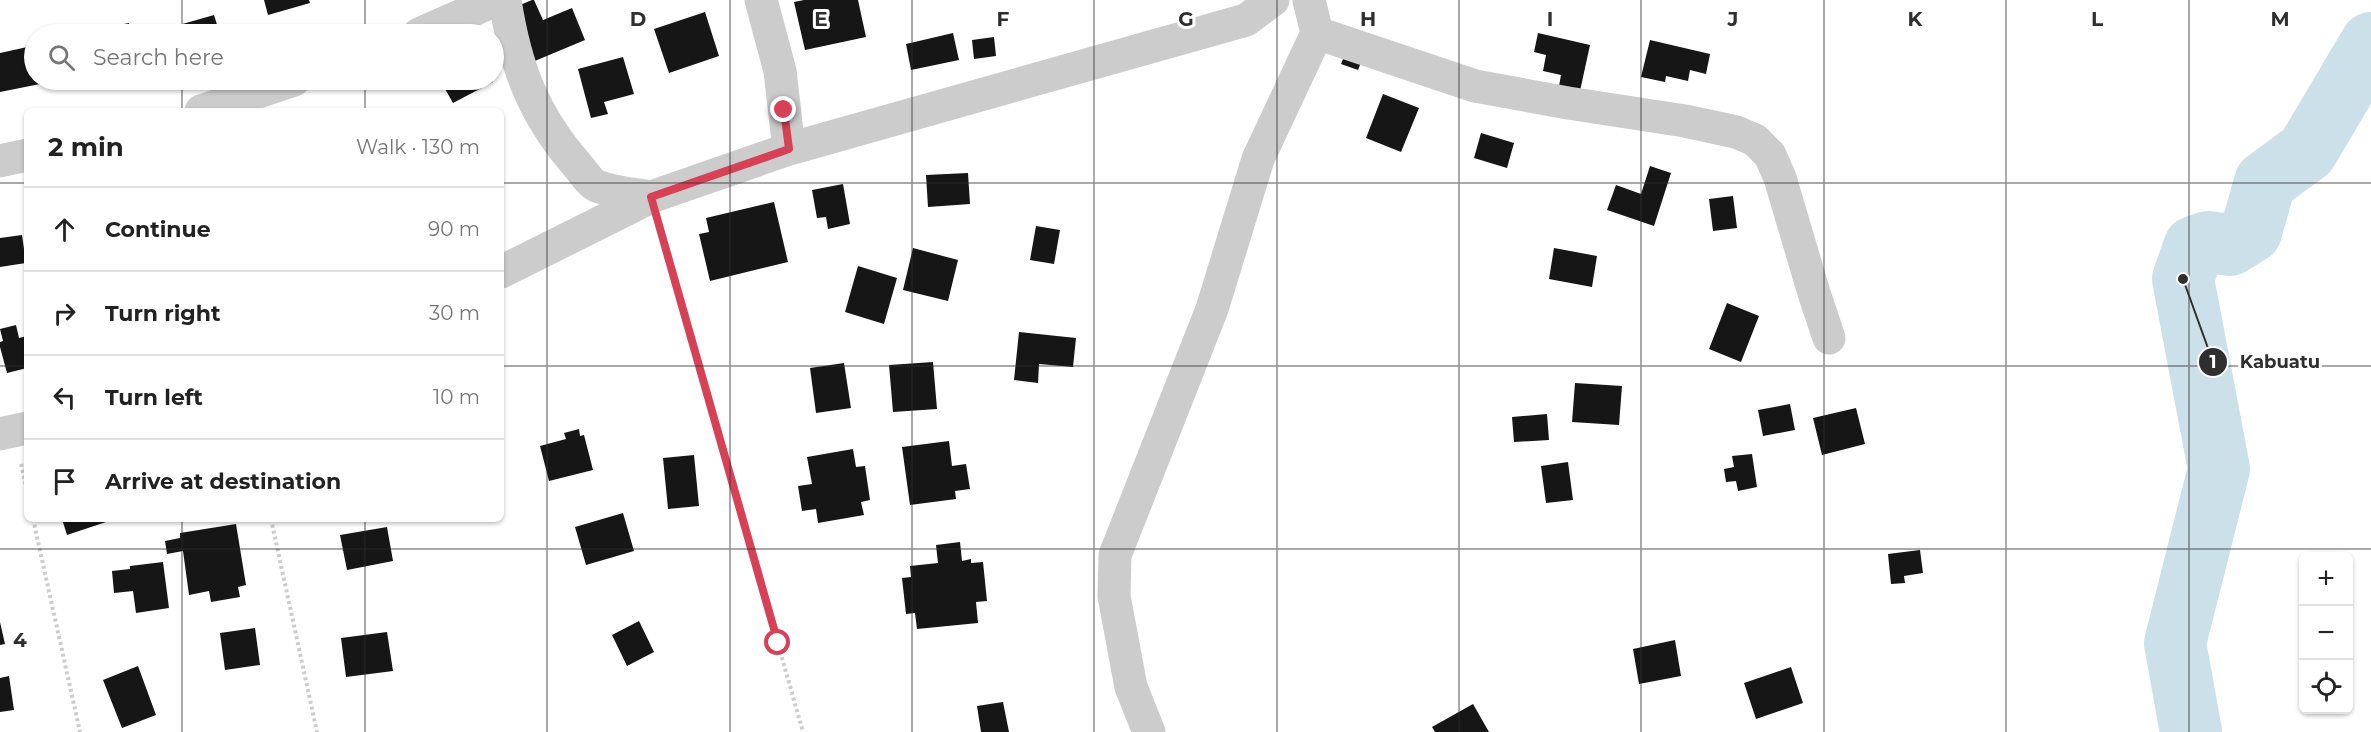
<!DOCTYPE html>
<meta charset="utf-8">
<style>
body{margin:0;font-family:Montserrat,sans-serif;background:#f6f6f6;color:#222}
.controls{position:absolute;right:18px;bottom:18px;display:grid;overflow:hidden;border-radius:9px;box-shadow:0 2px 4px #0004}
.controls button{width:54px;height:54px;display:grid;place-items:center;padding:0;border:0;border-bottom:2px solid #e0e0e0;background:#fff;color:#222;font:30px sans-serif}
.stop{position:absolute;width:18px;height:18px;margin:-14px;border:4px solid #d64155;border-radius:50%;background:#fff}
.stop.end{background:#d64155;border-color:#fff;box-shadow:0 2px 6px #0008}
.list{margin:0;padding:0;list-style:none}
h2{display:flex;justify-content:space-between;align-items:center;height:78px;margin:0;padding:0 24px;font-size:26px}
h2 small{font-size:20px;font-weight:400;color:#767676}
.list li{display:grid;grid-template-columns:39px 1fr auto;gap:18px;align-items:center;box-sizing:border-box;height:84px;padding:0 24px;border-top:2px solid #e0e0e0}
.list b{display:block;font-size:22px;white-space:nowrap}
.list em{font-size:20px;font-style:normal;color:#767676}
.icon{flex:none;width:33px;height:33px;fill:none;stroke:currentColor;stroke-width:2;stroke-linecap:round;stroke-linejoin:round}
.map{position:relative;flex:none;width:2371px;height:732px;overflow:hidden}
.search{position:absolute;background:#fff;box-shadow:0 2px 4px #0004;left:24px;top:24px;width:480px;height:66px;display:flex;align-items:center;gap:15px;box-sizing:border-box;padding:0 21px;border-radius:33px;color:#767676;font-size:22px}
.panel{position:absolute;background:#fff;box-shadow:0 2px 4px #0004;left:24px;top:108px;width:480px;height:414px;border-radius:9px}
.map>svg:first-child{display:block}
</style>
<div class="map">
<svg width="2371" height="732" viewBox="0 0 2371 732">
<rect width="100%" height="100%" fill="#fff"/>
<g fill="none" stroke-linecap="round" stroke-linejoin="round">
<path stroke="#cce0e9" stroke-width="62" d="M2191,732L2175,643L2219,469L2183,279L2194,247L2208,242L2230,245L2251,232L2265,182L2307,151L2371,43"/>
</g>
<path fill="#161616" d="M264,0H309L310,3L268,15Z
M532,0H534L543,20L572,8L585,40L530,63L508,10Z
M804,0H858L866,37L805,50L794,2Z
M705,12L719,56L669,73L654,29Z
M214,15L220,34H175L172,27Z
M129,23L131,34H86V31Z
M953,33L959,60L911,70L906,44Z
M1538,33L1590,45L1580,91L1559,86L1561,75L1543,71L1546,55L1534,52Z
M994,37L996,56L974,59L972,40Z
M1650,40L1710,54L1706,74L1690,70L1688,81L1666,76L1665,82L1641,77Z
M32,46L34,80H39L40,84L0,92V53Z
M1347,49L1364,55L1358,70L1341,64Z
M623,57L634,94L604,102L608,114L591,118L578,69Z
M440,80H492L493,82L453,103Z
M1383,94L1419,108L1401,152L1366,138Z
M1481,133L1514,143L1507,168L1474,158Z
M1650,166L1671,173L1654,226L1607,210L1616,185L1641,194Z
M968,173L970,204L928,207L926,175Z
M843,184L850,224L828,229L826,217L817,218L812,190Z
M1733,196L1737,228L1713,231L1709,199Z
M774,202L788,262L710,281L699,234L709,232L706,218Z
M1036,226L1060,230L1054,264L1030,260Z
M22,235L26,263L0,267V238Z
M913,248L958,260L948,301L903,290Z
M1554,248L1597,256L1592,287L1549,279Z
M858,266L897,278L884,324L845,312Z
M1727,303L1759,316L1741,362L1709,349Z
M16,325L19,338L27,336V368L7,373L0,347V342L3,341L0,329Z
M1019,332L1076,338L1073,367L1039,364L1038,383L1014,380Z
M933,362L937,409L893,412L889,365Z
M844,363L851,408L816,413L810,368Z
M1575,383L1622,386L1619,425L1572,422Z
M1790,404L1795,430L1763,436L1758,410Z
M1856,408L1865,444L1822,455L1813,418Z
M1547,414L1549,440L1514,442L1512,417Z
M579,429L580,436L584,435L593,470L549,481L540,446L566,439L564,433Z
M949,441L952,466L966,464L970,489L955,491L956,499L910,505L902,447Z
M853,449L856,467L865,466L870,500L861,502L864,515L818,523L816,509L802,511L798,486L812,484L807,457Z
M1752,454L1757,487L1738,491L1736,481L1726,482L1724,469L1734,467L1732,456Z
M694,455L699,506L668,509L663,458Z
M1568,462L1573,500L1546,503L1541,466Z
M623,513L634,551L586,565L575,527Z
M62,519H115L67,535Z
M236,524L246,585L238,587L240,597L211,602L209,591L189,595L183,551L167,554L165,541L180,538V533Z
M387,527L393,561L347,570L340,535Z
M960,542L962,561L971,559V563L983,562L987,601L976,602L978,623L917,629L915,613L906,614L902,578L911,577L910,566L938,563L936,545Z
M1920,550L1923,573L1904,576L1905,583L1891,584L1888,554Z
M163,562L169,608L136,613L133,591L114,593L112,571L130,569V566Z
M639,621L654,652L627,666L612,635Z
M0,622L5,644L0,645Z
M255,628L260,665L225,670L220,633Z
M387,632L393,671L346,677L341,638Z
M1675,640L1681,676L1639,684L1633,649Z
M138,666L156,715L122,728L103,680Z
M1791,667L1803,703L1756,719L1744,683Z
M9,676L14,710L0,712V678Z
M1003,702L1009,732H981L977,706Z
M1473,704L1489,732H1435L1432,727Z"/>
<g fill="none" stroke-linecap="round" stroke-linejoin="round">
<path stroke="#ccc" stroke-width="4" stroke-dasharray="3 3" stroke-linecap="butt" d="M661,230L803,732
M21,464L27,490
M33,519L80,732
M271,519L317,732"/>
<path stroke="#ccc" stroke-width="33" d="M505,0C515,66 533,115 578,166C583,172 590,183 597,186C613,193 635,194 651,197
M761,0L780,71L789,149
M1317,33L1475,86L1568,103L1685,121L1736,132L1755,140L1770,155L1780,178L1814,293L1829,338
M419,34L496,0
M201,111L294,80
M0,161L27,155
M501,272L651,197L789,149L1246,20L1273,0
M0,434L27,428
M1149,732L1131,687L1114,596L1115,555L1212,309L1258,159L1317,33L1309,0"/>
</g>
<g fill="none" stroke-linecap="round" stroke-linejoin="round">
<path stroke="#d64155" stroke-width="8" d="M778,643L651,197L789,149L784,110"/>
</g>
<path fill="none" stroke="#2f2f2f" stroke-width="1.5" stroke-opacity="0.55" d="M182,0V34M365,0V34M547,0V732M730,0V732M912,0V732M1094,0V732M1277,0V732M1459,0V732M1641,0V732M1824,0V732M2006,0V732M2189,0V732M182,80V111M365,80V111M0,183H27M501,183H2371M0,366H27M501,366H2371M182,519V732M365,519V732M0,549H2371"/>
<g font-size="20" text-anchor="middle" font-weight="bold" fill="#2f2f2f" stroke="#fff" stroke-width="6" stroke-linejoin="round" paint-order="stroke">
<text x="638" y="26">D</text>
<text x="821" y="26">E</text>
<text x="1003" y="26">F</text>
<text x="1186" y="26">G</text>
<text x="1368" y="26">H</text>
<text x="1550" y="26">I</text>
<text x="1733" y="26">J</text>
<text x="1915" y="26">K</text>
<text x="2097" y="26">L</text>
<text x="2280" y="26">M</text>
<text x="20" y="647">4</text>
</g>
<path fill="none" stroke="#2f2f2f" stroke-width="2" d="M2183 279L2213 362"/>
<g fill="#2f2f2f" stroke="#fff" stroke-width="2">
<circle cx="2183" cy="279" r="6"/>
<circle cx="2213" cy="362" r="15"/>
</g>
<g font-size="18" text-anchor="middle" font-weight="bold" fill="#fff">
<text x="2213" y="368">1</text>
</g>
<g font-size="18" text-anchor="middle" font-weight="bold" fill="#2f2f2f" stroke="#fff" stroke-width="6" stroke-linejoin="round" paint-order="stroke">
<text x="2280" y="368">Kabuatu</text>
</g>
</svg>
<div class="controls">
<button>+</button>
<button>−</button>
<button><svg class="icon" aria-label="locate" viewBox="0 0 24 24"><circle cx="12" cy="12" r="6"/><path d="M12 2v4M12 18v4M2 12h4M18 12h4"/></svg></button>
</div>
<div class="stop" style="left:778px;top:643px"></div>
<div class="stop end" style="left:784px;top:110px"></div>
<div class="search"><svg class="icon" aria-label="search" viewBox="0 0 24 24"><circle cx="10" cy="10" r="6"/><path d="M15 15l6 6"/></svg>Search here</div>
<section class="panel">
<h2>2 min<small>Walk · 130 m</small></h2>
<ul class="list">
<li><svg class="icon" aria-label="ahead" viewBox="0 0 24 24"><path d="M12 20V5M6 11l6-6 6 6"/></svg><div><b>Continue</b></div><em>90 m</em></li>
<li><svg class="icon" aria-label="right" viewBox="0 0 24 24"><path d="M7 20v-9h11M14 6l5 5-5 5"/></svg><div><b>Turn right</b></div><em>30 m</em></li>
<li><svg class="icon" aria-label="left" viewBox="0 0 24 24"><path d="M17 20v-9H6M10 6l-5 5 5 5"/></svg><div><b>Turn left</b></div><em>10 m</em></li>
<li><svg class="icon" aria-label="arrive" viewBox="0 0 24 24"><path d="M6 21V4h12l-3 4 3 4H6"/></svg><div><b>Arrive at destination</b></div></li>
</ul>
</section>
</div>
